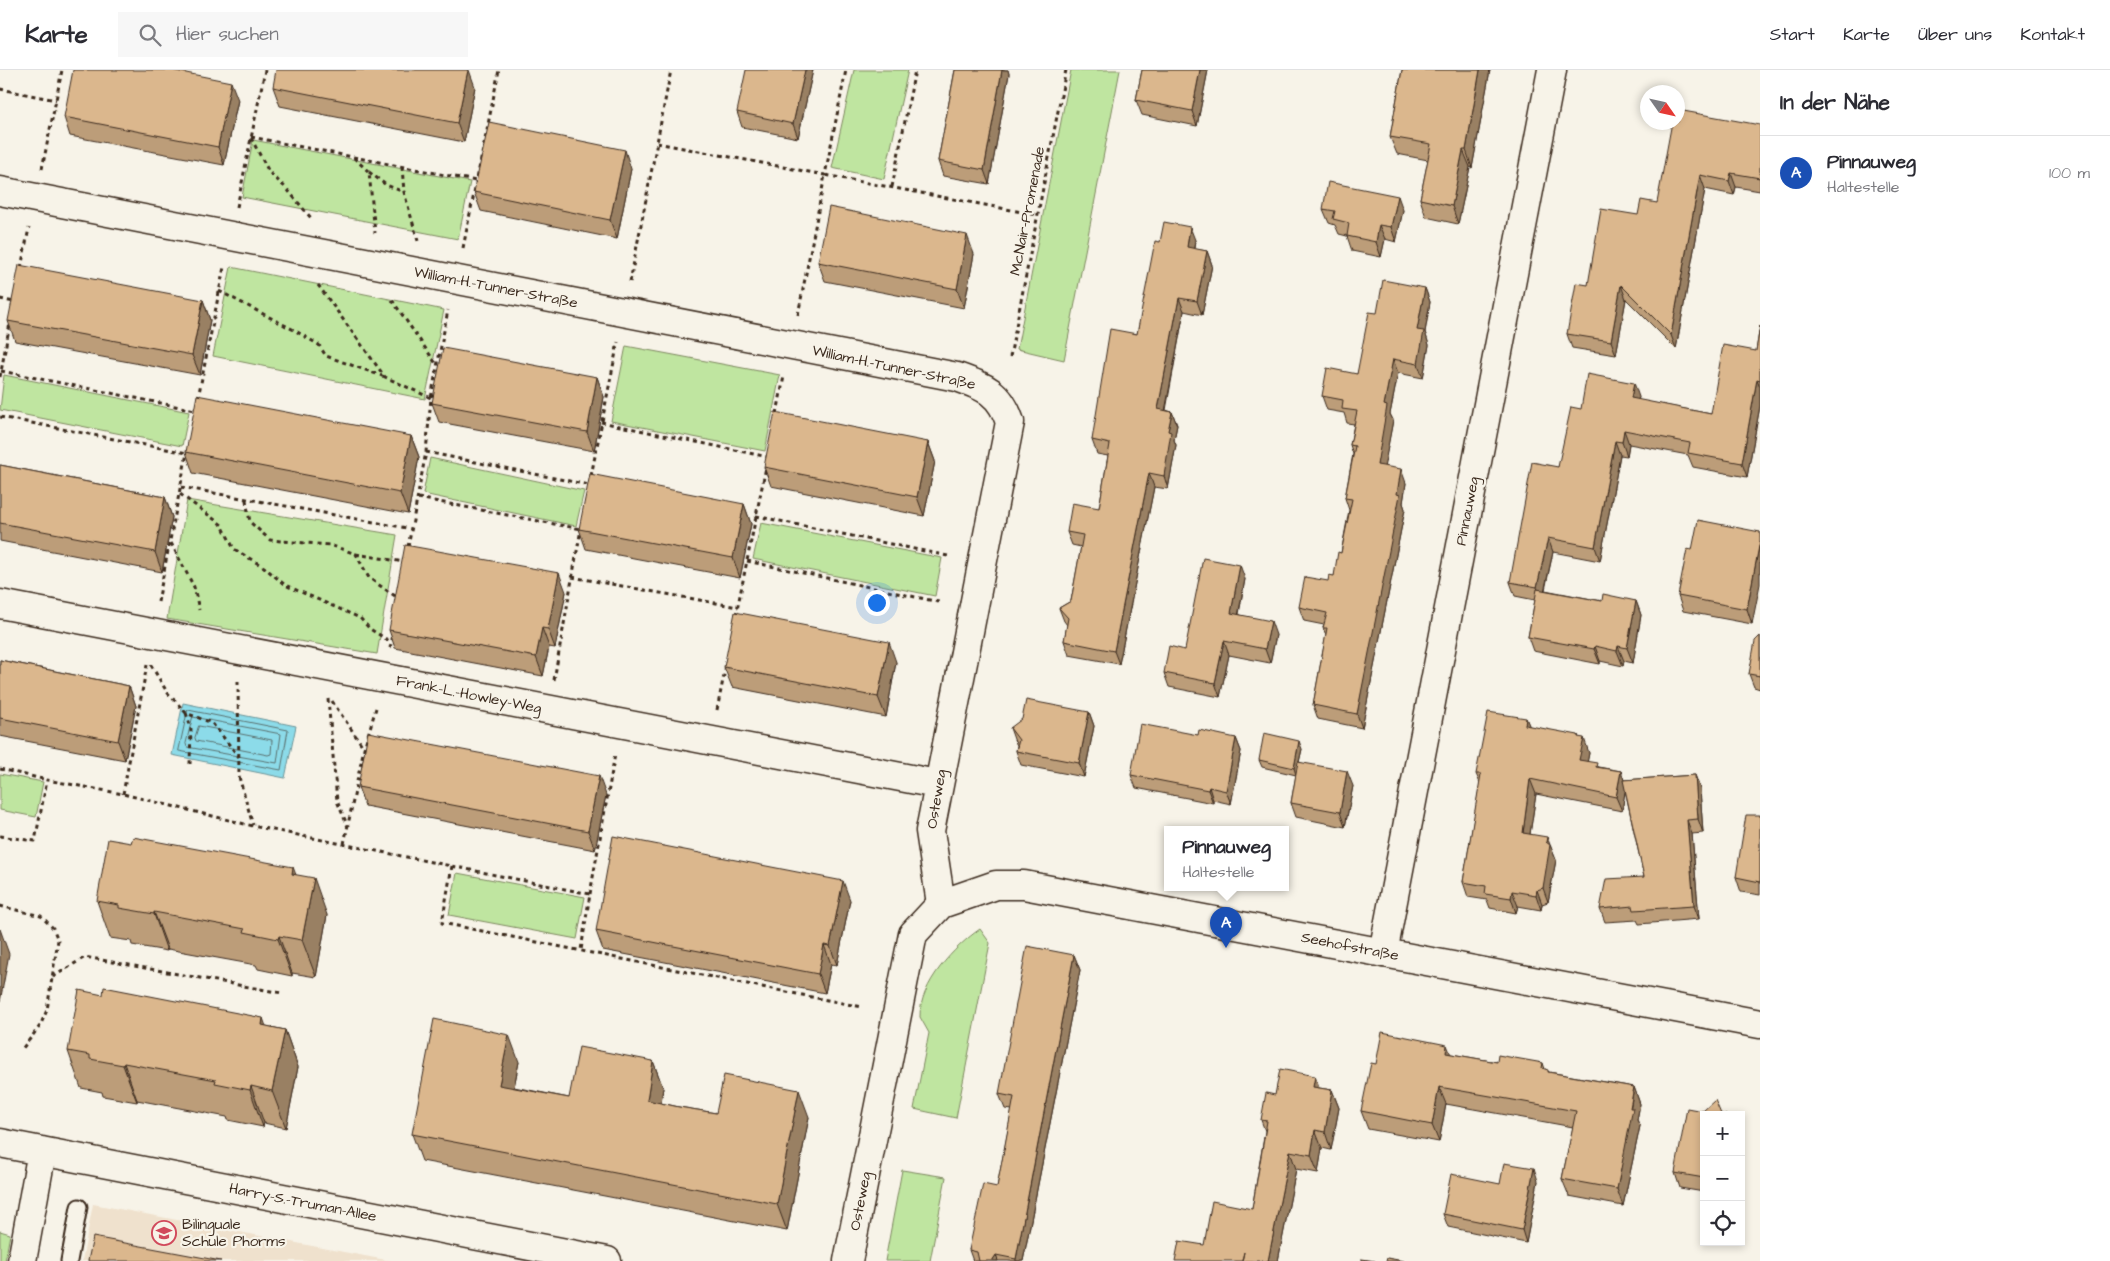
<!DOCTYPE html>
<html lang="de">
<meta charset="utf-8">
<style>
body{margin:0;font-family:"Architects Daughter",sans-serif;background:#f7f7f7;color:#2b2b33}
.controls{position:absolute;right:15px;bottom:15px;display:grid;overflow:hidden;border-radius:0px;box-shadow:0 2px 8px #0003}
.controls button{width:45px;height:45px;display:grid;place-items:center;padding:0;border:0;border-bottom:1px solid #e1e1e2;background:#fff;color:#2b2b33;font:25px sans-serif}
.compass{position:absolute;left:1640px;top:15px;width:45px;height:45px;border-radius:50%;background:#fff;box-shadow:0 2px 8px #0003;rotate:124deg}
.you{position:absolute;left:876px;top:532px;width:18px;height:18px;margin:-12px;border:4px solid #fff;border-radius:50%;background:#1a73e8;box-shadow:0 0 0 8px #1a73e833}
.badge{display:grid;place-items:center;width:32px;height:32px;border-radius:50%;background:#b45309;color:#fff;font-size:16px;font-weight:700}
.pin{position:absolute;translate:-50% -41px;filter:drop-shadow(0 1px 2px #0008)}
.pin::after{content:'';position:absolute;top:26px;width:18px;height:15px;background:inherit;clip-path:polygon(0 0,100% 0,50% 100%)}
.popup{position:absolute;left:1164px;top:756px;width:125px;height:65px;box-sizing:border-box;display:grid;place-content:center;border-radius:0px;background:#fff;filter:drop-shadow(0 1px 4px #0005);font-size:16px;white-space:nowrap;color:#7c7c81}
.popup b{font-size:19px;color:#2b2b33}
.popup::after{content:'';position:absolute;left:50%;top:100%;margin-left:-10px;border:10px solid transparent;border-top-color:#fff}
.list{margin:0;padding:0;list-style:none}
h2{display:flex;justify-content:space-between;align-items:center;height:65px;margin:0;padding:0 20px;font-size:21px}
h2 small{font-size:16px;font-weight:400;color:#7c7c81}
.list li{display:grid;grid-template-columns:32px 1fr auto;gap:15px;align-items:center;box-sizing:border-box;height:75px;padding:0 20px;border-top:1px solid #e1e1e2}
.list b{display:block;font-size:19px;white-space:nowrap}
.list p{margin:0;font-size:16px;white-space:nowrap;color:#7c7c81}
.list em{font-size:16px;font-style:normal;color:#7c7c81}
.icon{flex:none;width:28px;height:28px;fill:none;stroke:currentColor;stroke-width:2;stroke-linecap:round;stroke-linejoin:round}
.map{position:relative;flex:none;width:1760px;height:1191px;overflow:hidden}
header{display:flex;align-items:center;gap:30px;box-sizing:border-box;height:70px;padding:0 25px;background:#fff;border-bottom:1px solid #e1e1e2}
header strong{font-size:24px}
nav{display:flex;gap:28px;margin-inline-start:auto;font-size:18px}
.search{width:350px;height:45px;background:#f7f7f7;display:flex;align-items:center;gap:12px;box-sizing:border-box;padding:0 18px;border-radius:0px;color:#7c7c81;font-size:19px}
main{display:flex}
aside{flex:1;background:#fff}
.map>svg:first-child{display:block}
</style>
<header>
<strong>Karte</strong>
<div class="search"><svg class="icon" aria-label="search" viewBox="0 0 24 24"><circle cx="10" cy="10" r="6"/><path d="M15 15l6 6"/></svg>Hier suchen</div>
<nav><a>Start</a><a>Karte</a><a>Über uns</a><a>Kontakt</a></nav>
</header>
<main>
<div class="map">
<svg width="1760" height="1191" viewBox="0 0 1760 1191">
<rect width="100%" height="100%" fill="#f7f3e8"/>
<filter id="ink" filterUnits="userSpaceOnUse"><feTurbulence type="fractalNoise" baseFrequency=".02" numOctaves="2"/><feDisplacementMap in="SourceGraphic" scale="10" xChannelSelector="R" yChannelSelector="G"/><feConvolveMatrix kernelMatrix="1 2 1 2 8 2 1 2 1" color-interpolation-filters="sRGB"/></filter>
<g filter="url(#ink)">
<path fill="#efe1cd" d="M93,1134L391,1191H82Z"/>
<path fill="#bfe5a0" stroke="#7d885f" d="M854,0H908L884,109L832,98Z
M1071,0H1120L1064,290L1017,279Z
M253,70L470,112L458,169L242,127Z
M231,197L444,240L425,329L213,286Z
M626,276L780,305L765,381L611,351Z
M4,305L189,342L182,376L0,340Z
M430,388L584,421L576,456L423,424Z
M187,430L397,465L377,584L167,549Z
M761,453L942,488L935,526L753,489Z
M0,704L43,712L36,747L0,740Z
M457,803L585,827L577,869L449,845Z
M980,859L990,873L956,1048L914,1039L929,963L920,947C919,914 955,876 980,859Z
M902,1100L946,1107L930,1191H885Z
M0,1161L10,1164L5,1191H0Z"/>
<path fill="#8cdbe9" stroke="#6c9498" d="M183,633L296,656L285,708L172,685Z"/>
<g fill="none" stroke-linecap="round" stroke-linejoin="round">
<path stroke="#5b716f" stroke-width="1" d="M188,640L288,660L281,700L179,681Z
M193,647L281,664L277,693L187,677L186,674Z
M199,656L272,670L271,684L268,685L196,671L195,668Z"/>
<defs>
<path id="lane" d="M69,1191L79,1137"/>
<path id="street" d="M0,121L957,307C985,317 1000,322 1010,352L930,761L941,834
M0,534L937,714
M1383,883L1552,0
M0,1073L607,1191
M22,1191L42,1081"/>
<path id="secondary" d="M848,1191L913,864L941,834L996,815H1024L1760,954"/>
</defs>
<use href="#lane" stroke="#3b2a1e" stroke-width="19"/>
<use href="#street" stroke="#3b2a1e" stroke-width="31"/>
<use href="#secondary" stroke="#3b2a1e" stroke-width="31"/>
<path stroke="#3b2a1e" stroke-width="3" stroke-dasharray="4 4" stroke-linecap="butt" d="M0,19L56,30
M251,67L476,111
M251,68L269,102L287,119L311,148
M657,73L825,105L846,0
M354,88L369,102L375,163
M402,97L404,122L418,171
M42,99L62,0
M369,102L386,115L404,122
M892,117L915,0
M237,137L265,0
M463,178L499,0
M21,198L29,158
M630,212L671,0
M318,215L385,307L431,328
M219,221L294,260L319,275L326,286L385,307
M0,229L14,232
M392,230L437,295
M798,245L825,105L1038,145
M1010,287L1066,0
M1,301L195,340
M0,307L10,253
M198,328L224,197
M777,344L784,306
M0,347L187,383
M601,352L768,387
M426,382L589,415
M591,406L618,272
M181,417L412,459
M180,424L222,455L234,479L264,497L285,515L360,548L370,559L391,572
M418,428L581,459
M246,430L250,452L270,470L330,475L356,484L369,508L398,528
M756,446L948,486
M171,473L194,517L199,540
M408,477L426,382L431,328L448,240
M356,484L404,492
M747,491L939,532
M572,507L738,537
M158,532L187,383
M736,545L766,397
M390,578L393,565
M151,595L167,622L186,643L212,653L239,687
M554,610L581,459
M238,611L239,707L253,755
M328,629L337,731L348,757
M332,631L364,678
M717,640L726,595
M186,643L191,658L190,694
M0,699L47,710
M123,724L147,595
M0,766L35,771L47,710L123,724L253,756L590,824L581,880
M344,774L364,678L376,638
M452,796L442,853L862,937
M590,824L615,684
M0,836L41,846L53,858L58,870L47,940L40,956L22,979
M53,907L85,887L282,923"/>
<use href="#lane" stroke="#f7f3e8" stroke-width="15"/>
<use href="#street" stroke="#f7f3e8" stroke-width="28"/>
<use href="#secondary" stroke="#f7f3e8" stroke-width="28"/>
</g>
<path fill="#bc9d79" stroke="#3b2a1e" d="M813,0L798,68L742,57L737,42Z
M955,0H1008L1009,4L989,114L943,106L938,91Z
M1142,0H1208L1197,56L1142,45L1136,30Z
M1402,0H1490L1472,98L1470,97L1458,154L1426,147L1420,129L1428,90L1397,84L1390,67Z
M273,17H475L464,72L280,36Z
M238,30L224,95L70,66L64,47Z
M1760,55V121L1736,117L1734,125L1705,119L1676,279L1626,229L1616,285L1572,278L1567,264L1588,215L1638,145L1657,133Z
M631,99L617,169L481,141L474,122Z
M1323,139L1403,140L1396,172L1385,169L1381,187L1352,181L1347,166L1339,164L1335,155L1329,153Z
M1195,170L1194,179L1207,181L1212,195L1202,245L1184,241L1166,340L1172,342L1177,355L1174,370L1176,375L1168,419L1154,417L1119,594L1069,585L1064,571L1067,555L1064,551L1059,538L1071,531L1081,477L1072,475L1067,462L1099,438L1108,386L1097,384L1092,370L1137,264L1160,172Z
M974,184L964,238L825,211L818,192Z
M1425,218L1430,232L1425,262L1429,275L1423,308L1398,303L1390,344L1393,350L1384,396L1406,413L1403,433L1405,439L1362,658L1318,649L1313,635L1326,565L1323,558L1324,555L1304,551L1299,537L1334,506L1341,483L1349,440L1345,428L1353,384L1350,375L1354,354L1347,353L1344,343L1327,340L1322,326L1357,304L1377,243Z
M203,230L210,250L200,305L15,271L8,251Z
M1760,256V336L1747,407L1693,397L1688,385L1629,374L1627,386L1620,385L1600,491L1553,482L1545,520L1602,531H1636L1641,545L1633,593L1624,591L1623,596L1600,591V594L1533,581L1528,567L1535,530L1515,526L1510,512L1558,397L1581,339L1639,327L1638,330L1711,344L1756,281Z
M597,307L604,327L594,381L439,352L432,333Z
M411,366L419,387L408,444L193,403L186,382Z
M928,372L935,391L924,446L771,416L764,397Z
M0,395L165,427L172,447L162,502L0,471Z
M744,434L751,454L740,508L586,479L579,459Z
M1760,462L1752,554L1683,541L1678,526L1692,480Z
M1245,509L1239,544L1276,565L1270,593L1229,585L1220,627L1169,617L1164,603L1185,580Z
M566,522L555,578L549,577L543,606L395,578L389,560Z
M1760,566V619L1754,617L1749,604Z
M0,590L129,616L136,636L125,690L0,666Z
M896,592L886,647L732,617L724,597Z
M1089,642L1094,656L1084,707L1021,695L1016,681L1017,675L1015,672L1010,658Z
M1526,648L1529,656L1579,668L1589,683L1587,692L1598,697L1621,701L1624,710L1695,705L1700,719L1703,763L1692,764L1699,849L1639,854L1637,850L1605,852L1600,839L1644,807L1625,720L1622,741L1536,724L1530,764L1550,775L1556,790L1548,832L1542,834L1541,840L1518,836L1516,843L1490,838L1487,830L1468,827L1463,812L1480,713L1476,704Z
M1198,665L1236,668L1241,681L1231,734L1213,730V733L1136,718L1131,705Z
M1302,679L1299,692L1353,716L1345,757L1296,747L1291,733L1296,705L1262,697L1259,690Z
M358,717L606,725L595,780L365,736Z
M1760,745V825L1741,822L1736,807Z
M296,805L327,845L316,907L292,903V906L258,899L256,895L168,879L167,881L132,875L131,871L110,868L97,831Z
M850,830L837,895L831,894L825,923L603,880L596,861Z
M1074,885L1080,900L1023,1191H973L969,1180L997,1117L1012,1040L1005,1039L999,1024Z
M266,956L285,960L298,997L286,1058L264,1053L263,1057L228,1050L227,1047L137,1030V1032L103,1026L102,1022L81,1018L68,981Z
M1451,984L1497,992L1543,993L1545,999L1549,1002L1634,1017L1640,1034L1637,1050L1640,1056L1623,1136L1569,1126L1562,1109L1573,1057L1446,1034L1439,1072L1368,1059L1361,1041L1376,994Z
M653,991L663,1018L661,1033L679,1037L716,1043L809,1047L787,1161L422,1091L412,1064L519,992L514,1017L569,1028Z
M1319,1018L1332,1020L1339,1038L1331,1080L1322,1078L1318,1103L1296,1099L1278,1191L1204,1175L1252,1139L1265,1061L1261,1050L1275,1025Z
M1703,1041L1704,1045V1122L1680,1118L1675,1103Z
M1538,1111L1526,1173L1448,1157L1443,1144L1500,1114Z"/>
<path fill="#998063" stroke="#3b2a1e" d="M468,0H469L475,17L464,72L457,53Z
M805,0H813L798,68L793,54Z
M1002,0H1008L1009,4L989,114L984,100Z
M1200,0H1208L1197,56L1192,41Z
M1480,0H1490L1472,98L1466,80Z
M231,12L238,30L224,95L218,77Z
M625,80L631,99L617,169L610,150Z
M1463,80L1470,97L1458,154L1452,136Z
M1731,103L1736,117L1734,125L1729,111Z
M1700,105L1705,119L1676,279L1671,265Z
M1398,126L1403,140L1396,172L1391,157Z
M1379,155L1385,169L1381,187L1376,172Z
M1190,157L1195,170L1192,191L1187,177Z
M967,165L974,184L964,238L957,219Z
M1207,181L1212,195L1202,245L1197,231Z
M1621,215L1626,229L1616,285L1611,271Z
M1425,218L1430,232L1425,262L1429,275L1423,308L1418,294L1417,260Z
M1179,228L1184,241L1163,352L1158,339Z
M203,230L210,250L200,305L192,285Z
M1393,289L1398,303L1390,344L1393,350L1382,409L1377,395L1384,335Z
M597,307L604,327L594,381L587,362Z
M1757,309L1760,317V336L1747,407L1742,393Z
M1634,313L1639,327L1636,342L1631,328Z
M1172,342L1177,355L1174,370L1176,375L1168,419L1164,406L1168,361Z
M1624,360L1629,374L1627,386L1622,372Z
M411,366L419,387L408,444L400,423Z
M1615,371L1620,385L1600,491L1595,477Z
M928,372L935,391L924,446L917,427Z
M1401,399L1406,413L1403,433L1405,439L1362,658L1357,644Z
M1149,403L1154,417L1119,594L1114,581Z
M165,427L172,447L162,502L155,482Z
M744,434L751,454L740,508L733,488Z
M1548,468L1553,482L1542,531L1537,517Z
M1760,471V514L1752,554L1747,539Z
M1240,495L1245,509L1236,557L1231,543Z
M559,503L566,522L555,578L548,559Z
M1636,531L1641,545L1633,593L1627,578Z
M1271,551L1276,565L1270,593L1265,579Z
M542,558L549,577L543,606L536,587Z
M1224,571L1229,585L1220,627L1215,613Z
M889,572L896,592L886,647L878,627Z
M1595,576L1600,591V594L1594,579Z
M1618,576L1624,591L1623,596L1617,581Z
M129,616L136,636L125,690L118,671Z
M1089,642L1094,656L1084,707L1079,693Z
M1526,648L1532,662L1525,655Z
M1578,665L1582,676L1584,668L1589,683L1585,705L1579,690L1578,667Z
M1236,668L1241,681L1231,734L1226,721Z
M1299,671L1302,679L1296,705L1294,698Z
M1347,701L1353,716L1345,757L1340,742Z
M1621,701L1626,716L1622,741L1616,727Z
M1695,705L1700,719L1703,763L1698,749Z
M599,706L606,725L595,780L588,761Z
M1530,709L1536,724L1528,777L1523,763Z
M1209,717L1213,730V733L1208,720Z
M1687,750L1692,764L1699,849L1694,836Z
M1547,767L1556,790L1548,832L1543,818L1546,772Z
M293,797L307,834L292,804Z
M314,808L327,845L316,907L302,870Z
M843,811L850,830L837,895L830,876Z
M1537,820L1542,834L1541,840L1536,825Z
M1512,821L1518,836L1516,843L1511,828Z
M154,842L168,879L167,881L154,844Z
M0,859L9,884L0,932Z
M279,866L292,903V906L278,869Z
M824,875L831,894L825,923L818,904Z
M1074,885L1080,900L1023,1191H1016V1189Z
M263,948L276,985L262,955Z
M285,960L298,997L286,1058L272,1021Z
M509,965L519,992L509,1042L499,1015Z
M1447,975L1454,992L1446,983Z
M653,991L663,1018L657,1058L647,1030Z
M124,993L137,1030V1032L123,995Z
M1315,1006L1321,1024L1313,1017Z
M251,1016L264,1053L263,1057L250,1020Z
M1439,1017L1446,1034L1439,1072L1432,1055Z
M1634,1017L1640,1034L1637,1050L1640,1056L1623,1136L1617,1119Z
M799,1020L809,1047L787,1161L777,1134Z
M1332,1020L1339,1038L1331,1080L1325,1062Z
M1315,1060L1322,1078L1318,1103L1311,1085Z
M1290,1081L1296,1099L1278,1191H1268Z
M1534,1098L1538,1111L1526,1173L1522,1160Z
M996,1185L998,1191H992Z"/>
<path fill="#dbb78d" stroke="#3b2a1e" d="M73,0H171L231,12L218,77L64,47Z
M276,0H468L457,53L273,17Z
M746,0H805L793,54L737,42Z
M955,0H1002L984,100L938,91Z
M1142,0H1200L1192,41L1136,30Z
M1402,0H1480L1466,80H1463L1452,136L1420,129L1431,74L1390,67Z
M1678,40L1760,55V108L1731,103L1729,111L1700,105L1671,265L1621,215L1611,271L1567,264L1576,213L1588,215L1601,139L1638,145L1641,130L1657,133L1672,52H1678Z
M489,52L625,80L610,150L474,122Z
M1328,112L1398,126L1391,157L1379,155L1376,172L1347,166L1349,153L1333,149L1335,141L1323,139Z
M829,137L967,165L957,219L818,192Z
M1164,152L1190,157L1187,177L1207,181L1197,231L1179,228L1158,339L1172,342L1168,361L1171,362L1164,406L1149,403L1114,581L1064,571L1068,548L1059,538L1071,531L1083,465L1067,462L1072,433L1099,438L1110,374L1092,370L1110,259L1137,264L1155,171L1160,172Z
M19,195L203,230L192,285L8,251Z
M1383,210L1425,218L1417,260L1424,261L1418,294L1393,289L1384,335L1387,336L1377,395L1401,399L1397,424L1400,425L1357,644L1313,635L1327,558H1323L1327,543L1299,537L1305,507L1328,511L1329,505L1334,506L1338,482L1341,483L1352,429L1345,428L1355,376L1350,375L1357,341L1342,339L1343,330L1322,326L1327,298L1357,304L1369,242L1377,243Z
M1760,256V310L1757,309L1742,393L1688,383L1690,373L1624,360L1622,372L1615,371L1595,477L1548,468L1537,517L1510,512L1532,392L1558,397L1571,337L1581,339L1587,304L1634,313L1631,328L1711,344L1723,275L1756,281Z
M443,278L597,307L587,362L432,333Z
M197,325L411,366L400,423L186,382Z
M775,342L928,372L917,427L764,397Z
M0,395L165,427L155,482L0,453Z
M590,404L744,434L733,488L579,459Z
M1698,450L1760,462V471L1747,539L1678,526L1687,479L1692,480Z
M405,475L559,503L548,559L542,558L536,587L389,560Z
M1203,488L1240,495L1231,543L1271,551L1265,579L1224,571L1215,613L1164,603L1169,576L1185,580Z
M1537,519L1602,531L1603,524L1636,531L1627,578L1618,576L1617,581L1595,576L1594,579L1528,567Z
M735,542L889,572L878,627L724,597Z
M1760,566V606L1749,604L1755,571Z
M0,590L129,616L118,671L0,648Z
M1026,630L1089,642L1079,693L1016,681L1019,670L1010,658L1022,649Z
M1488,642L1526,648L1525,655L1578,665V667L1584,668L1579,690L1597,693L1596,697L1621,701L1616,727L1530,709L1523,763L1547,767L1546,772L1550,775L1543,818L1537,820L1536,825L1512,821L1511,828L1485,824L1486,816L1463,812L1481,704H1476Z
M1140,654L1198,665L1199,660L1236,668L1226,721L1209,717L1208,720L1131,705Z
M368,662L599,706L588,761L358,717Z
M1264,663L1299,671L1294,698L1259,690Z
M1298,692L1347,701L1340,742L1291,733Z
M1695,705L1698,749L1687,750L1694,836L1634,840L1633,836L1600,839L1606,809L1644,807L1623,710Z
M1746,745H1760V812L1736,807Z
M613,766L843,811L830,876L824,875L818,904L596,861Z
M133,767L293,797L292,804L314,808L302,870L279,866L278,869L244,862L245,859L154,842V844L119,838V835L97,831L108,769L131,773Z
M1027,876L1074,885L1016,1189L996,1185L992,1191H979L977,1182L969,1180L983,1114L997,1117L1014,1027L999,1024Z
M104,917L263,948L262,955L285,960L272,1021L251,1016L250,1020L215,1013L216,1010L124,993L123,995L90,989V985L68,981L79,920L103,925Z
M434,949L509,965L499,1015L569,1028L579,977L653,991L647,1030L679,1037L716,1043L724,1005L799,1020L777,1134L412,1064Z
M1382,962L1447,975L1446,983L1497,992L1498,985L1543,993L1542,998L1548,1000V1002L1634,1017L1630,1038H1633L1617,1119L1562,1109L1576,1041L1439,1017L1432,1055L1361,1041L1371,993L1376,994Z
M1280,999L1315,1006L1313,1017L1332,1020L1325,1062L1315,1060L1311,1085L1290,1081L1268,1191H1242L1244,1182L1242,1191H1175L1179,1171L1204,1175L1212,1131L1252,1139L1267,1051L1261,1050L1266,1023L1275,1025Z
M1715,1030L1721,1044L1726,1045H1704V1108L1675,1103L1687,1038L1703,1041Z
M1504,1093L1534,1098L1522,1160L1443,1144L1451,1104L1500,1114Z
M93,1167L221,1191H88Z
M1387,1188L1404,1191H1386Z
M1362,1189L1375,1191H1362Z"/>
</g>
<defs>
<symbol id="school-ring" viewBox="-11 -11 22 22"><circle r="9.5" fill="#f7f3e8" stroke="#d1495b" stroke-width="1.5"/><path d="M0-5L7-2L0 1L-7-2ZM-4 1L0 2.5L4 1V4Q0 6-4 4Z" fill="#d1495b"/></symbol>
</defs>
<g fill-rule="evenodd">
<use href="#school-ring" x="150" y="1149" width="28" height="28"/>
</g>
<g text-anchor="middle" stroke-width="4.5" stroke-linejoin="round" paint-order="stroke">
<g font-size="15" fill="#3b2a1e" stroke="#f7f3e8">
<text transform="translate(1027 141) rotate(-79)" y="5">McNair-Promenade</text>
<text transform="translate(496 217) rotate(11)" y="5">William-H.-Tunner-Straße</text>
<text transform="translate(894 297) rotate(12)" y="5">William-H.-Tunner-Straße</text>
<text transform="translate(1467 441) rotate(-79)" y="5">Pinnauweg</text>
<text transform="translate(469 624) rotate(11)" y="5">Frank-L.-Howley-Weg</text>
<text transform="translate(936 729) rotate(-81)" y="5">Osteweg</text>
<text transform="translate(1350 876) rotate(11)" y="5">Seehofstraße</text>
<text transform="translate(860 1131) rotate(-79)" y="5">Osteweg</text>
<text transform="translate(303 1132) rotate(11)" y="5">Harry-S.-Truman-Allee</text>
</g>
<g font-size="15" fill="#3b2a1e" stroke="#f7f3e8" text-anchor="start">
<text x="182" y="1159">Bilinguale<tspan x="182" dy="17">Schule Phorms</tspan></text>
</g>
</g>
</svg>
<div class="controls">
<button>+</button>
<button>−</button>
<button><svg class="icon" aria-label="locate" viewBox="0 0 24 24"><circle cx="12" cy="12" r="6"/><path d="M12 2v4M12 18v4M2 12h4M18 12h4"/></svg></button>
</div>
<svg class="compass" viewBox="-18 -18 36 36"><path d="M0-13l5 13h-10z" fill="#e53935"/><path d="M0 13l5-13h-10z" fill="#7c7c81"/></svg>
<div class="you"></div>
<div class="pin badge" style="left:1226px;top:878px;background:#1a4fb4">A</div>
<div class="popup"><b>Pinnauweg</b>Haltestelle</div>
</div>
<aside>
<h2>In der Nähe<small></small></h2>
<ul class="list">
<li><span class="badge" style="background:#1a4fb4">A</span><div><b>Pinnauweg</b><p>Haltestelle</p></div><em>100 m</em></li>
</ul>
</aside>
</main>
